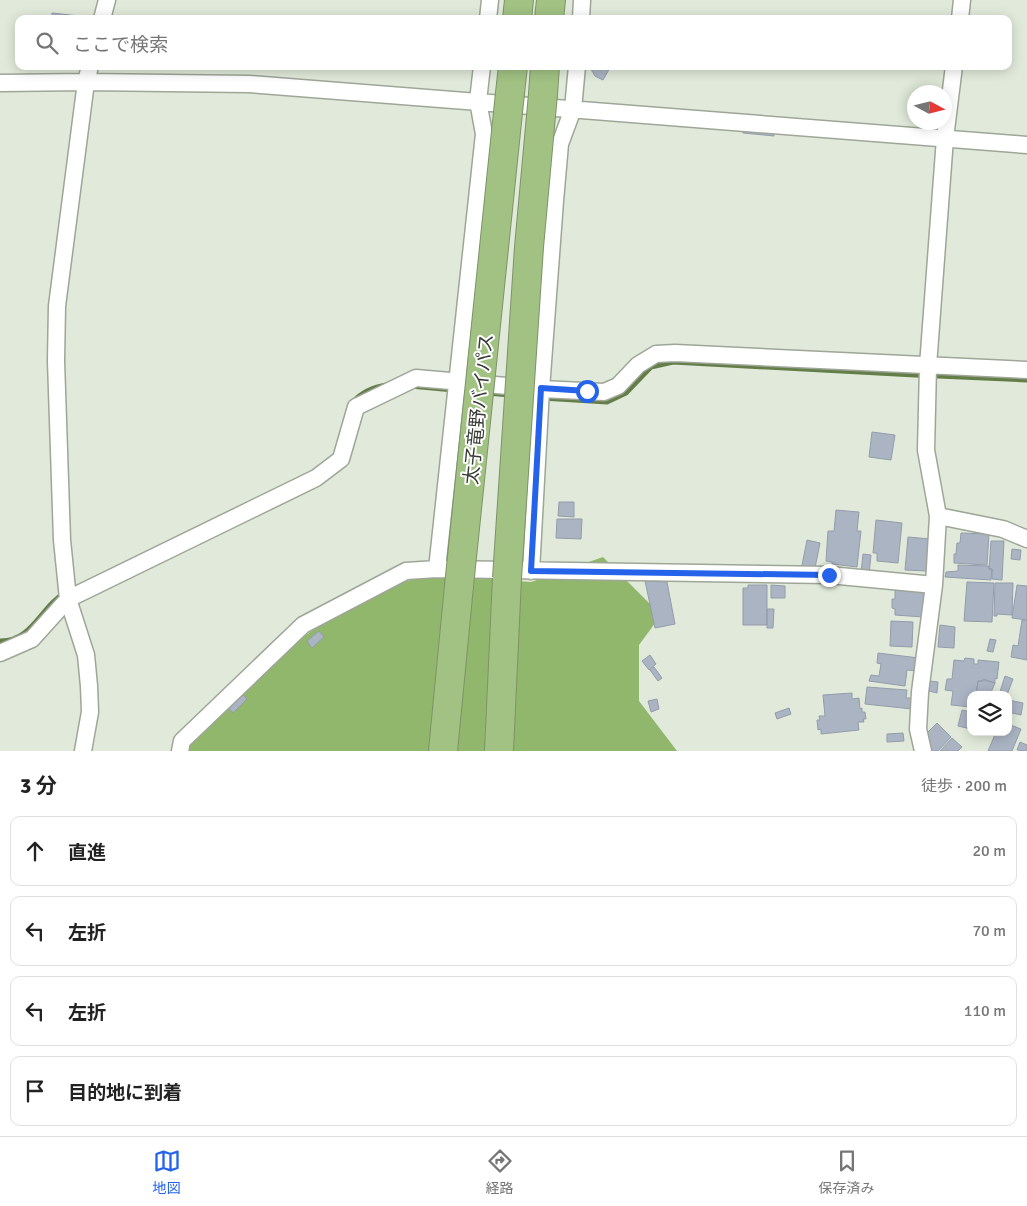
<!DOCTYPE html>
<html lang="ja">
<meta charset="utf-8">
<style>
body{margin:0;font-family:Signika,"Noto Sans JP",sans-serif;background:#f2f2f2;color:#222}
.controls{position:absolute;right:15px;bottom:15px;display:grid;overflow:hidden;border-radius:10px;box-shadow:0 2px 12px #0003}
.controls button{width:45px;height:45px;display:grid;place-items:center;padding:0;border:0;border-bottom:1px solid #e0e0e0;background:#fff;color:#222;font:25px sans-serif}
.compass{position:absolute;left:907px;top:85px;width:45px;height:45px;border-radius:50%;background:#fff;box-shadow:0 2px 12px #0003;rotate:97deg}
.stop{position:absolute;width:15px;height:15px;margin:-11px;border:4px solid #2563eb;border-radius:50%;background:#fff}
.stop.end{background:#2563eb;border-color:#fff;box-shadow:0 1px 5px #0008}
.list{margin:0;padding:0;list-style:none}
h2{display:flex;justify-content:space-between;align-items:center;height:65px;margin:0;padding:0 20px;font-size:21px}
h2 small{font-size:16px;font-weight:400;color:#767676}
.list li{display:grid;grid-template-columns:32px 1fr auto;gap:15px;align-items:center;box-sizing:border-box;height:70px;margin:0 10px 10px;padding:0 10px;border:1px solid #e0e0e0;border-radius:10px}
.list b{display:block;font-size:19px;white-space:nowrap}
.list em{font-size:16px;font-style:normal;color:#767676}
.icon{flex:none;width:28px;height:28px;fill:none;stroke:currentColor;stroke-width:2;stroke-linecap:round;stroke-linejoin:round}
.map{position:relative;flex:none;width:1027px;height:751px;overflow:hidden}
.search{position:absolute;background:#fff;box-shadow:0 2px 12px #0003;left:15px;right:15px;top:15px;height:55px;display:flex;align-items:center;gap:12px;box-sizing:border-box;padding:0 18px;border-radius:10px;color:#767676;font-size:19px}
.sheet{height:385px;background:#fff}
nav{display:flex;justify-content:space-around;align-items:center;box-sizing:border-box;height:70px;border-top:1px solid #e0e0e0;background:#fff;font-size:14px;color:#767676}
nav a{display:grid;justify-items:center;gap:2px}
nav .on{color:#2563eb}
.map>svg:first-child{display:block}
</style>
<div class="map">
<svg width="1027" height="751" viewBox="0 0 1027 751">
<rect width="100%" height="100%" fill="#e1eada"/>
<path fill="#91b76d" d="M603,557L661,615L639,645V701L677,751H189L190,743L302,638L362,595L430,574L531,582Z"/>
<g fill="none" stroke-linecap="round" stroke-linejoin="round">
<path stroke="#647e4a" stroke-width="5" d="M410,386L454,390
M487,393L511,395
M542,398L607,402L626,393L651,367L673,362L915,375L1027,380
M353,402C362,392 373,387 387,385
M0,641C32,642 41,606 65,593"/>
</g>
<path fill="#abb4c3" stroke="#949cab" d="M52,13L79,16V19H49L52,17Z
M589,66H611L603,80L595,76Z
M743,131L774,134V136L743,133Z
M872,432L895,435L891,460L869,457Z
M559,502H574V517L558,516Z
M836,510L859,512L857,531H861L857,567L832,564V562L826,561L828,531H834Z
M557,519H582L581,539L556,538Z
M876,520L902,523L898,563L877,561V553H873Z
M961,533L989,534L987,565L954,563V554H956L957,543H960Z
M908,537L930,539L927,571L905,570Z
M807,540L820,543L814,573L801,570Z
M991,541H1004L1002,580L992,579V569H989Z
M1012,549L1021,550L1020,560L1011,559Z
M863,554L871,555L869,574L861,573Z
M958,565L989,566V569H992L991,580L945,577L946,572L958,571Z
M645,581L667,582L675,624L655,628Z
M967,582L994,583L992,622L964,621Z
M995,583H1013L1012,615L997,614V616H994Z
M748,585H767V625H743V588H748Z
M771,585L785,586V598H771Z
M1017,585L1027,586V620L1012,618Z
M895,587L925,589L923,617L895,615V609L892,608V599H895Z
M767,609H774L773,628H767Z
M1022,620L1027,621V660L1011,657L1013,645L1018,646Z
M891,621L913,622L912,647L890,646Z
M940,625L955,627L954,648L938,647Z
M319,631L324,637L312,648L307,641Z
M990,639L996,640L993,652L987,651Z
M878,653L919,658L917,671L907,670L905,686L869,681L871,675L879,676L881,664L877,663Z
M650,655L656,664L649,670L642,661Z
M965,658L974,659V664H978V660L999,662L997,679L995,678V683L983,679L982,681H978L976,695H971V707L951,705L953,691L945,690L947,679H952L954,660L964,661Z
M654,667L662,678L658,681L650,670Z
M1005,676L1013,679L1007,695H999Z
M983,680L995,683L990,695H976L978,681H983Z
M930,681L938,682L937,693L929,691Z
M867,687L907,690L906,698H913L912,709L865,704Z
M241,693L247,699L233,713L227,706Z
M852,693V699L859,698L860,709L862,708V712H865L866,719H863L864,722H858L859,730L821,734V729L818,730L817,720H820L819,716H825L823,695Z
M657,699L659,709L651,712L648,701Z
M1008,700L1023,703L1021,715L1008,712Z
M789,708L791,714L777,719L775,713Z
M962,710L971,712V729L958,726Z
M937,723L951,737L938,751H931L927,733Z
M1008,724L1021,729L1012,751H988L996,732H1008Z
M903,733L904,741L887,742V734Z
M952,738L962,747L958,751H940Z
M1020,742L1027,745V751L1017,750Z"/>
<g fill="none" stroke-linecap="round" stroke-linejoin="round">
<defs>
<path id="street" d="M102,19L107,0
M488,19L490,0
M581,19L582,0
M960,19L962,0
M0,83L86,82L249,84L1027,145
M938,516L1003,529L1027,539
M437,569L484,134L478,101L482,66
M531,571L541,389L555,201L560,144L573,109L577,66
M0,653L32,639L68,599L316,478L341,459L356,407L416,378L541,389L604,392L618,386L638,365L656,354L675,353L1027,370
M83,751L90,712L89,686L86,655L68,599L62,540L56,361L57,306L86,82L90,66
M180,751L182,741L303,625L406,571L437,569L829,575L934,585
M923,751L918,729L920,692L934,585L938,516L926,450L928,366L945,138L954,66"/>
<path id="highway" d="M517,19L519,0
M549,19L551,0
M510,93L513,66
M543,94L545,66
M443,751L459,586
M499,751L507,578"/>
</defs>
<use href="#street" stroke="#9ea697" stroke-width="19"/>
<use href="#highway" stroke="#7d9368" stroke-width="30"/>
<use href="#street" stroke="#fff" stroke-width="16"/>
<use href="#highway" stroke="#a1c283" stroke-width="28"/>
<defs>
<path id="highway-bridge" d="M507,578L529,247L543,94
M459,586L510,93"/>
</defs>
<use href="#highway-bridge" stroke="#7d9368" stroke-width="30" stroke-linecap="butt"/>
<use href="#highway-bridge" stroke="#a1c283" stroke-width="28"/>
</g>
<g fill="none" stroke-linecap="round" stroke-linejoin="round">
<path stroke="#2563eb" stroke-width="6" d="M587,391L541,388L531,571L829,575"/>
</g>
<g text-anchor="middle" stroke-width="4" stroke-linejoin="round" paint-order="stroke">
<g font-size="19" fill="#393c36" stroke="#fff">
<text transform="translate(478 409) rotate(-84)" y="7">太子竜野バイパス</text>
</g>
</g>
</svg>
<div class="controls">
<button><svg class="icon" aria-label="layers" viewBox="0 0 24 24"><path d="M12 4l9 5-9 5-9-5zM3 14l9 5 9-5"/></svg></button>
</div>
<svg class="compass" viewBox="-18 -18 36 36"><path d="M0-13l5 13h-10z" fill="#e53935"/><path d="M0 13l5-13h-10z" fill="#767676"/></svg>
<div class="stop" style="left:587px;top:391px"></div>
<div class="stop end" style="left:829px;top:575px"></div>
<div class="search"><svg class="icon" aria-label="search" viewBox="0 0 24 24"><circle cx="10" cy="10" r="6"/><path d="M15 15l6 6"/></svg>ここで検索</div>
</div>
<section class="sheet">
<h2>3 分<small>徒歩 · 200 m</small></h2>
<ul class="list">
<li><svg class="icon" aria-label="ahead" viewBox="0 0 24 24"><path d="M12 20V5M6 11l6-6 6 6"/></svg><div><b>直進</b></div><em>20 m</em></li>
<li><svg class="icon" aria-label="left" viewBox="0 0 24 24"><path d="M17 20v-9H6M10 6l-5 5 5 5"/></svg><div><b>左折</b></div><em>70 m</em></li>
<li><svg class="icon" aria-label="left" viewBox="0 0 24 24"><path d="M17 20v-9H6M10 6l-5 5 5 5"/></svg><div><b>左折</b></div><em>110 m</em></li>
<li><svg class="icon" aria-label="arrive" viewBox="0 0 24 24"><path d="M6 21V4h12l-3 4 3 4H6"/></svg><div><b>目的地に到着</b></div></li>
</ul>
</section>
<nav>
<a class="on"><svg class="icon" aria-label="map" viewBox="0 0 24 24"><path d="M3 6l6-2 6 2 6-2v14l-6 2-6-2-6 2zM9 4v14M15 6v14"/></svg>地図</a>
<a><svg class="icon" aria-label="directions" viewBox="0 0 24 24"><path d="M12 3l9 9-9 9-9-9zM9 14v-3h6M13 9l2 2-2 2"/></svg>経路</a>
<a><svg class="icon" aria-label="saved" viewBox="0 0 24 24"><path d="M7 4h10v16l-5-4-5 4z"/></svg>保存済み</a>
</nav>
